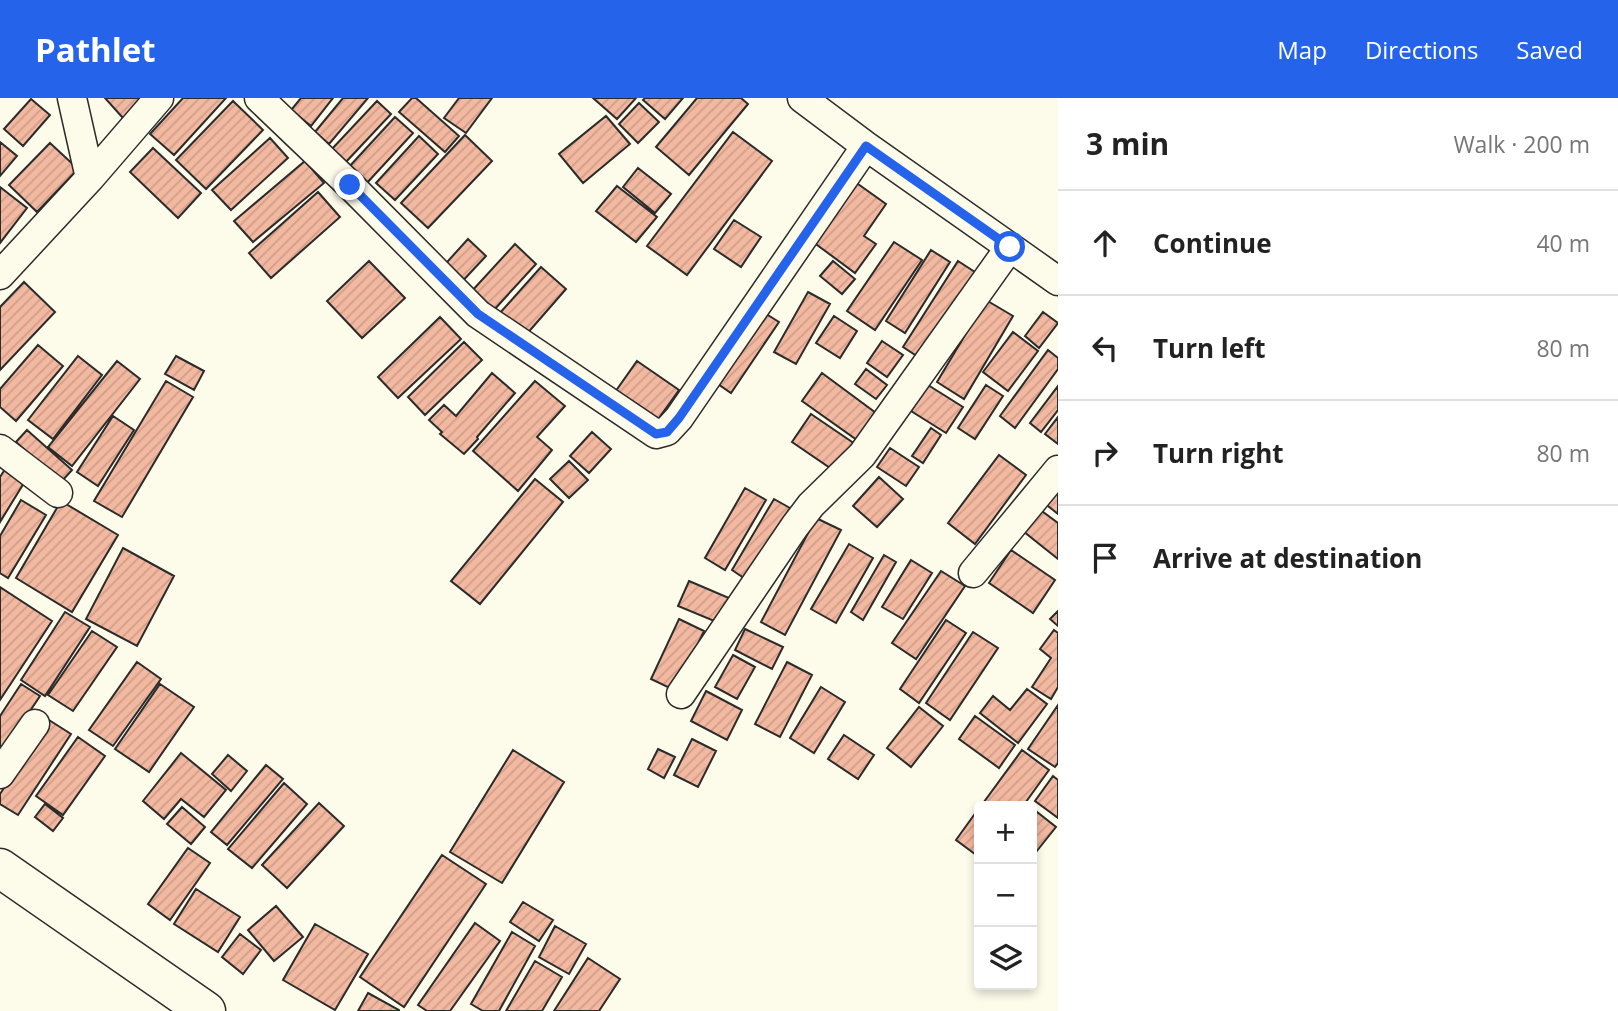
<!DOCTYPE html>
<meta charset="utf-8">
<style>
body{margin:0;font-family:"Open Sans",sans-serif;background:#f6f6f6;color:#222}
.controls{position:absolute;right:21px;bottom:21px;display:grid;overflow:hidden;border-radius:7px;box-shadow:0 4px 10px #0003}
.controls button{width:63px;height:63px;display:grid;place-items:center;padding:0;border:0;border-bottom:2px solid #e0e0e0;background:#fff;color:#222;font:35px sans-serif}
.stop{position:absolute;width:21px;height:21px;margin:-16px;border:5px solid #2563eb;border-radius:50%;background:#fff}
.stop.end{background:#2563eb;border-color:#fff;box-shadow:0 2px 7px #0008}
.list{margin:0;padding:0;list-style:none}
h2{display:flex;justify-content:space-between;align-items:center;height:91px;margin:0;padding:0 28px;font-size:30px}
h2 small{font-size:23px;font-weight:400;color:#767676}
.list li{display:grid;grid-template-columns:46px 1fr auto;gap:21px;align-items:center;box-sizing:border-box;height:105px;padding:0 28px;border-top:2px solid #e0e0e0}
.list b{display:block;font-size:26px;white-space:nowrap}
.list em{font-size:23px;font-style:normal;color:#767676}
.icon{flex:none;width:38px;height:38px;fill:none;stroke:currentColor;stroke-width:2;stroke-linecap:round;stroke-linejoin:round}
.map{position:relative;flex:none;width:1058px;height:913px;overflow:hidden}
header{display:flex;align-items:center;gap:42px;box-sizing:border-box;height:98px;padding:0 35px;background:#2563eb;color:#fff}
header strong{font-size:33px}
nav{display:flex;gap:38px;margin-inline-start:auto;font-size:24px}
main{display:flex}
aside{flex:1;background:#fff}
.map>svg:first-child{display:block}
</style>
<header>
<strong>Pathlet</strong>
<nav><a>Map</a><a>Directions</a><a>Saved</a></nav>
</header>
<main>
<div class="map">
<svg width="1058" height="913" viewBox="0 0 1058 913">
<defs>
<pattern id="building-hatch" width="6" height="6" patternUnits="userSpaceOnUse" patternTransform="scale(1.75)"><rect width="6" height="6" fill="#f2b8a0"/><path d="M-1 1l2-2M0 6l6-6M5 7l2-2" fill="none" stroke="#d09e8a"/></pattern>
</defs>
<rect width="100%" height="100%" fill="#fdfbea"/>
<path fill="url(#building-hatch)" stroke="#2b2b2b" stroke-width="2" d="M105,0H143L144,1L123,20Z
M183,0H226L174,57L150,36Z
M301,0H333L311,28L291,12Z
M343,0H368L329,46L315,34Z
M412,0H416L459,38L445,54L399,14Z
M459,0H492L466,35L444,20Z
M593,0H636L617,21Z
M645,0H683L665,21L643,2Z
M697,0H741L748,6L689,77L656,49Z
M31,1L50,17L23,48L4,31Z
M233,3L263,32L206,91L176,62Z
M377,3L391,16L345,65L331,52Z
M639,5L659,24L638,45L619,26Z
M606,18L630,46L583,85L559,56Z
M395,19L413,35L366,86L348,70Z
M733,34L772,63L687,177L647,148Z
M465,37L492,63L428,130L401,105Z
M419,38L438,56L395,102L376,85Z
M270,40L288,60L231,112L212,92Z
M0,44L17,58L0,78Z
M50,45L78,71L37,114L9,87Z
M153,50L201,95L178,120L130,74Z
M305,63L324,85L253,144L234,123Z
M638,70L671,96L655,115L623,89Z
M851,81L886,106L864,138L876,146L855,175L809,141Z
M617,88L657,119L636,144L596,113Z
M0,89L27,110L0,145Z
M318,94L340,119L271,180L249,155Z
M734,122L761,139L741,169L714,151Z
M468,141L486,158L457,189L439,173Z
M894,144L922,162L875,232L847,213Z
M515,146L536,166L493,213L471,194Z
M931,152L950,164L905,235L886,223Z
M369,163L405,200L362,240L327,203Z
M833,163L855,181L842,196L820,178Z
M958,163L978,176L923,262L903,249Z
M541,169L566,191L525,238L499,216Z
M24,184L55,214L0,272V209Z
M808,194L830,206L796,266L774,254Z
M986,202L1013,218L964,301L937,284Z
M763,214L779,224L731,295L715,284Z
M1043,214L1058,225L1039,250L1025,238Z
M834,218L857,233L840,260L816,245Z
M440,219L461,241L398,300L378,279Z
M1013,234L1038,253L1008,293L983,274Z
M882,243L903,257L887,279L867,265Z
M464,244L482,262L425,317L408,299Z
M38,247L63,268L16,323L0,309V291Z
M1048,252L1058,260V271L1015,330L1000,318Z
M78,258L102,277L53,341L28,322Z
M176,258L204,273L194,292L165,276Z
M117,263L140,281L72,368L48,349Z
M637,263L679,292L654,327L613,297Z
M866,271L887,287L876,301L855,286Z
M492,275L515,295L477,339L478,341L464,356L440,336L442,334L429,322L444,307L456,318Z
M822,275L876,315L857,342L802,303Z
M166,283L193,299L122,419L94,403Z
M535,283L565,308L537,339L552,352L518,393L473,353Z
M928,287L963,309L946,335L911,313Z
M986,287L1003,298L975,341L958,330Z
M1058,288V312L1041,334L1030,325Z
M811,316L858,348L839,376L792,344Z
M113,318L134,332L98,388L77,374Z
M1058,319V346L1045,336Z
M931,330L941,337L923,365L912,358Z
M27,332L72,372L61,384L16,344Z
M592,334L611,351L589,375L570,358Z
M890,350L919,369L906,388L877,369Z
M999,357L1026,377L975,446L948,425Z
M569,363L588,382L569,400L550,381Z
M7,368L27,380L0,424V379Z
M879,379L903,401L877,429L853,408Z
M535,381L563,404L480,506L451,483Z
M1058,385V416L1043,404Z
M745,390L766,402L725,472L705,460Z
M774,401L790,410L747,482L732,472Z
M21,402L46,417L8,480L0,475V438Z
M61,403L118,437L72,514L16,480Z
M1035,408L1058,425V461L1018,429Z
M816,420L841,432L785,537L761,524Z
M849,446L873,460L836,525L811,511Z
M123,450L174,478L137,548L86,521Z
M1011,452L1055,482L1033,515L989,485Z
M884,457L896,464L863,522L851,514Z
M911,462L932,475L903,521L882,509Z
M941,473L965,488L916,561L892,545Z
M689,483L729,500L719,525L678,508Z
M0,489L52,523L0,602Z
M1058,513V528L1050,521Z
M65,514L90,529L45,598L21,582Z
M679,521L704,533L676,593L651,581Z
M946,522L966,535L919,605L900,591Z
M745,531L783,549L772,571L735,552Z
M1054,532L1058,535V589L1051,601L1032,589L1051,560L1040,551Z
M92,533L117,549L73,613L48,597Z
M973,534L998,550L950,622L926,605Z
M733,557L755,569L737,601L715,589Z
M137,564L161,581L113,648L89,632Z
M787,564L812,577L780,639L755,626Z
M21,586L40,598L0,658V618Z
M160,586L194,609L149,674L115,651Z
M821,589L845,604L814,655L790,640Z
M1027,591L1047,606L1018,645L980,615L993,598L1010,612Z
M706,593L742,612L727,642L691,623Z
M1058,607V665L1055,669L1028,651Z
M919,609L943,628L911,669L887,650Z
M975,618L1015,647L999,670L959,641Z
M49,622L71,636L18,717L0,706V696Z
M844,637L874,657L858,681L828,661Z
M78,639L105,658L63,717L36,698Z
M692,641L716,653L698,689L674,677Z
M658,651L675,659L664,680L648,671Z
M513,652L564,684L502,785L450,754Z
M1022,652L1049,672L1023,708H981Z
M181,655L226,692L204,719L181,701L164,721L143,703Z
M228,657L247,673L231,693L212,676Z
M266,667L283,681L227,747L211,734Z
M1053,678L1058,682V720L1035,703Z
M284,685L307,706L252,770L228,751Z
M319,705L344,728L287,790L262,767Z
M45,706L63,720L53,733L35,719Z
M182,709L205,729L191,746L167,726Z
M979,710V759L956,742Z
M1032,710L1056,729L1032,759Z
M188,750L210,765L170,822L148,806Z
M442,757L486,786L404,909L360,879Z
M196,791L240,819L218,854L174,826Z
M523,804L553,822L539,843L510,824Z
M276,808L303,839L274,863L248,832Z
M475,825L500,843L450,913H427L418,907Z
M315,826L368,856L335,912L283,882Z
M555,828L586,846L569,876L539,859Z
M512,834L535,848L499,913H483L471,906Z
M240,836L261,852L243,876L222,859Z
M588,860L620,881L599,913H554Z
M535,863L562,879L542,913H506Z
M368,895L399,912V913H358Z"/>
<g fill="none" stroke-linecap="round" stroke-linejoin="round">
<defs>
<path id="minor" d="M72,0L90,80
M259,0L350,87L478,216L656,336L667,333L679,320L866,48
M802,0L866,48L1058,183
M0,177L90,80L159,0
M0,351L58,395
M973,475L1058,372
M681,596L795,428L811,407L862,357L1010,149
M0,676L35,626"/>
<path id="primary" d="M0,770L206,913"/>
</defs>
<use href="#minor" stroke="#2b2b2b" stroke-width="31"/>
<use href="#primary" stroke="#2b2b2b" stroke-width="41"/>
<use href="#minor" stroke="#fdfbea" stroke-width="28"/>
<use href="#primary" stroke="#fdfbea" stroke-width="38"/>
</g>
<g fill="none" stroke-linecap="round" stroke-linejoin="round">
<path stroke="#2563eb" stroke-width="9" d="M350,87L478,216L656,336L667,334L679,320L866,48L1010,149"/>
</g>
</svg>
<div class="controls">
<button>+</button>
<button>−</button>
<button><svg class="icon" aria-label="layers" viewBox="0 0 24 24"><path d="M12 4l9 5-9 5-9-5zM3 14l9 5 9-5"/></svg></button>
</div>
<div class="stop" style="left:1010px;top:149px"></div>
<div class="stop end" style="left:350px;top:87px"></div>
</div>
<aside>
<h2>3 min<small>Walk · 200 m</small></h2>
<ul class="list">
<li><svg class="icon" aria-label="ahead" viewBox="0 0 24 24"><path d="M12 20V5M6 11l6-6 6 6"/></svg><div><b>Continue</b></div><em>40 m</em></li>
<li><svg class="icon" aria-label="left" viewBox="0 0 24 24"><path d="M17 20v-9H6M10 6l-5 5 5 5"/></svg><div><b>Turn left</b></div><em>80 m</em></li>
<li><svg class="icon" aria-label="right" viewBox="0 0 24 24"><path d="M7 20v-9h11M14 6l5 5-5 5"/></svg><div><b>Turn right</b></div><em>80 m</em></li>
<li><svg class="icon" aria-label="arrive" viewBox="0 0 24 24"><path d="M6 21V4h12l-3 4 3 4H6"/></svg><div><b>Arrive at destination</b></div></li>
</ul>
</aside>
</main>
